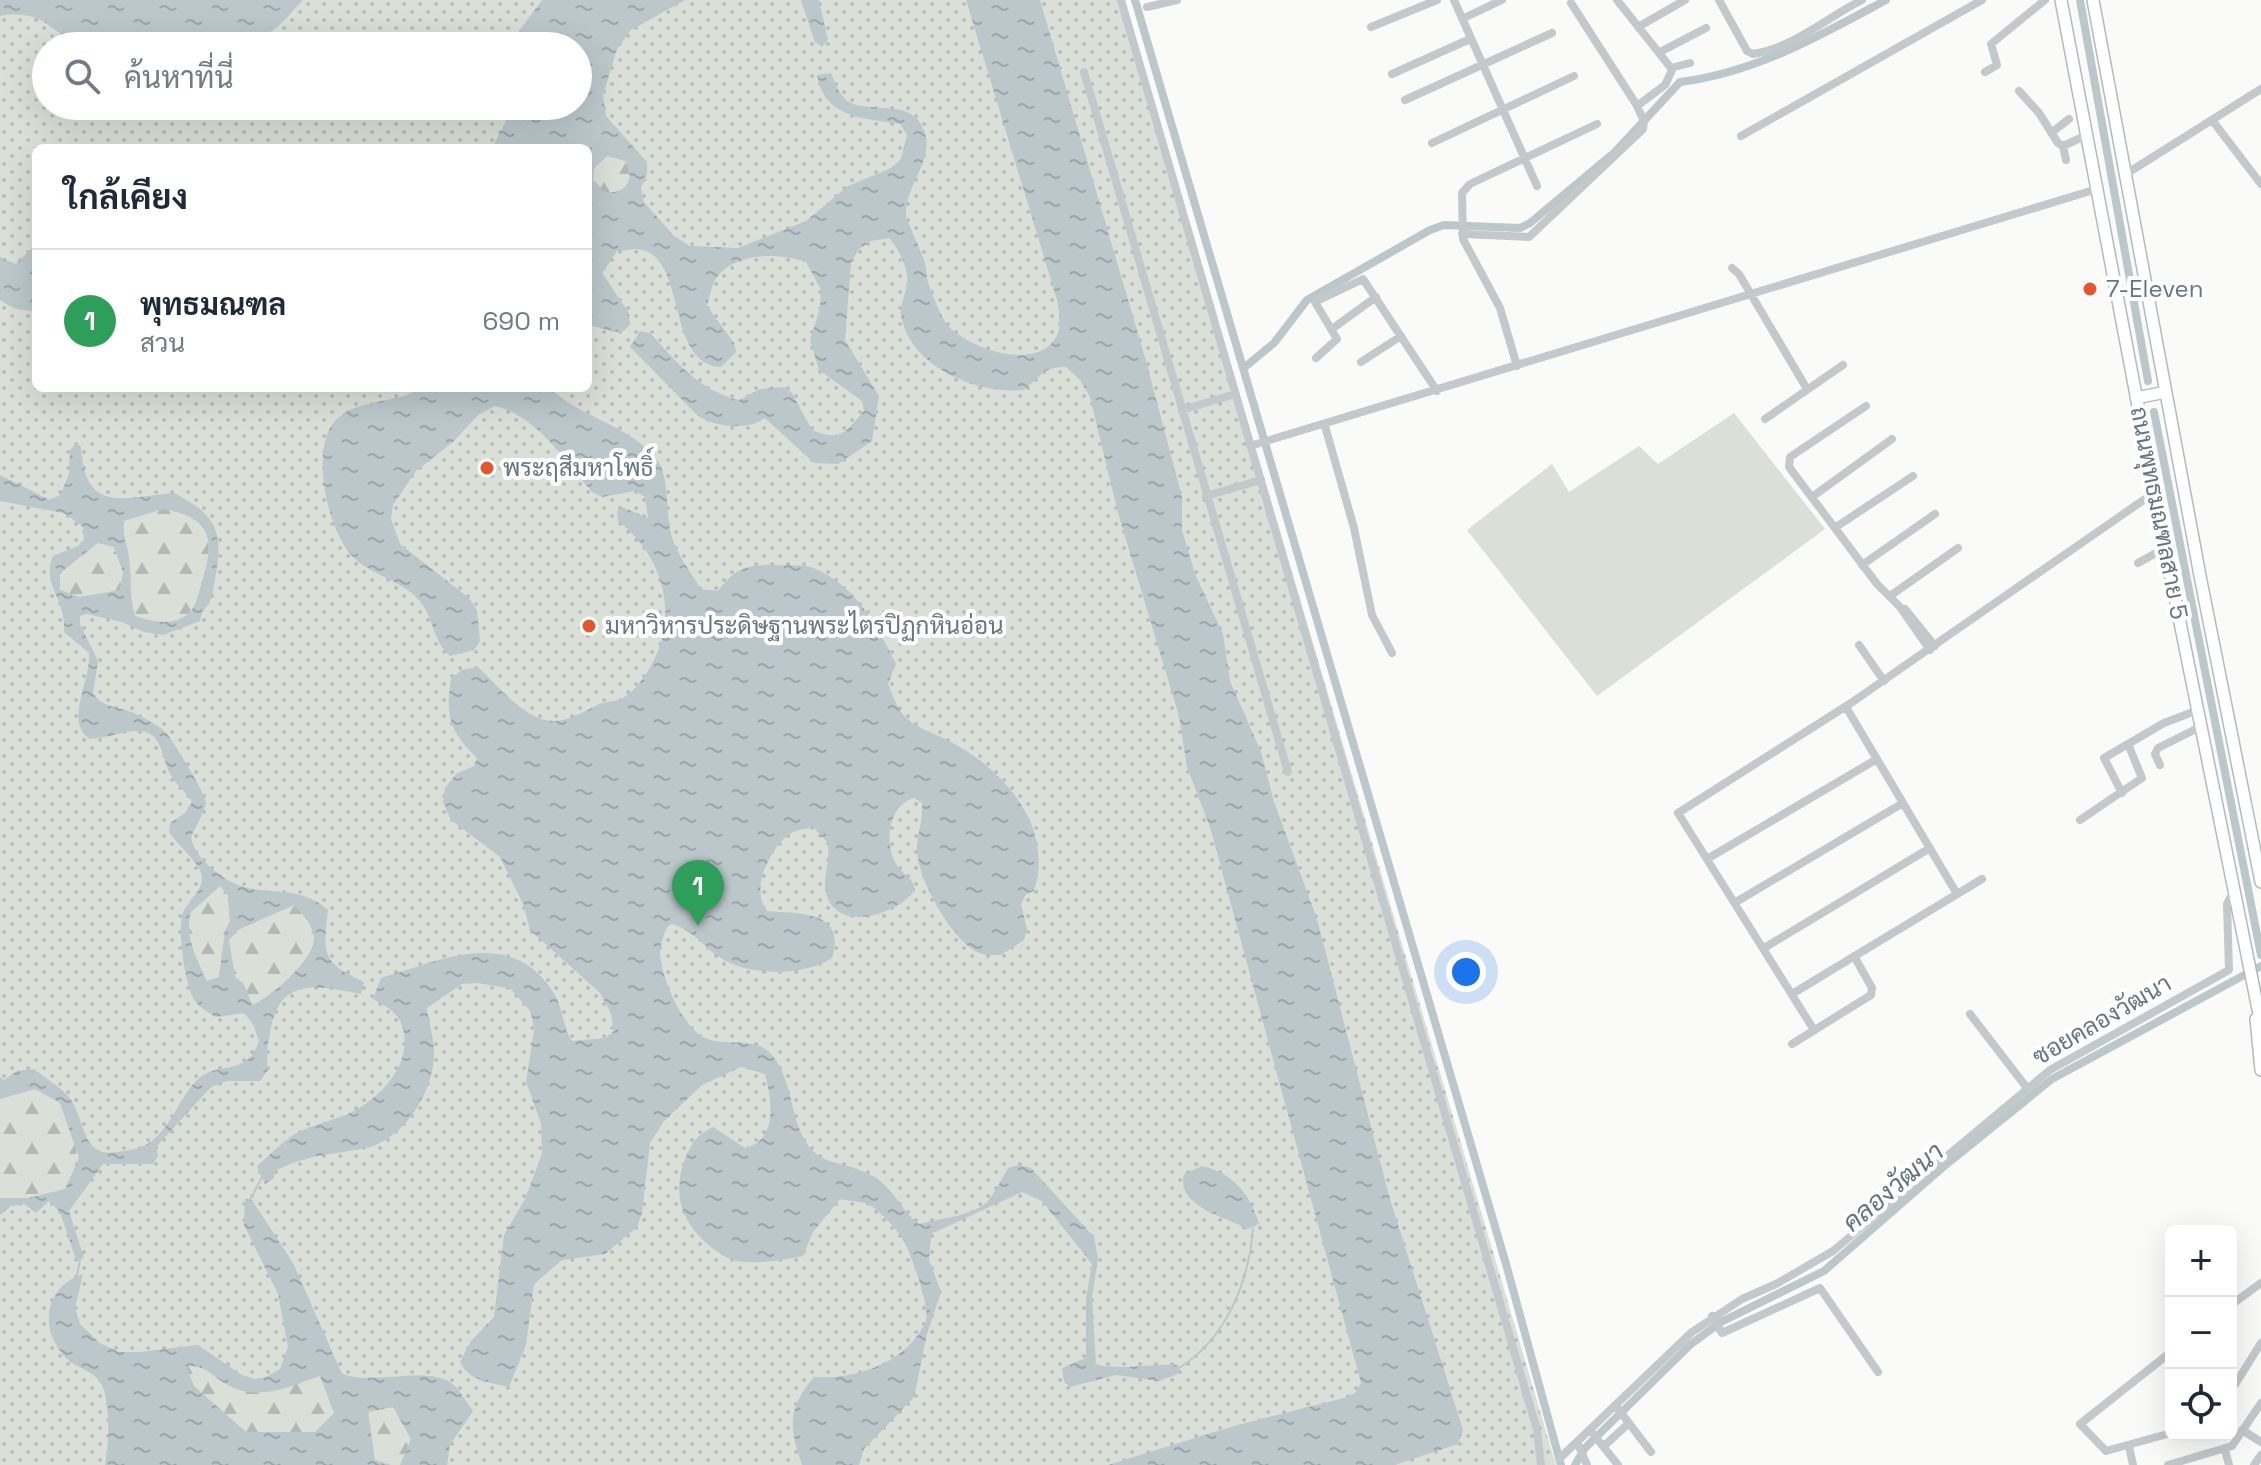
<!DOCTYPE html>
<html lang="th">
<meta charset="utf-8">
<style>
body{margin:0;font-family:"Space Grotesk",Sarabun,sans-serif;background:#f6f6f7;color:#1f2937}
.controls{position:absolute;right:24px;bottom:24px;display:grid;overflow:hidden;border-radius:12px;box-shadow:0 8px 32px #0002}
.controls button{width:72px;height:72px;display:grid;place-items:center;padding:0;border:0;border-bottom:2px solid #e0e1e3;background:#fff;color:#1f2937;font:40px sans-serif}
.you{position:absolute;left:1466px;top:972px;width:28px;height:28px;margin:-20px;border:6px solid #fff;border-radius:50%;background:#1a73e8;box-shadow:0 0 0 12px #1a73e833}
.badge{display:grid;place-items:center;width:52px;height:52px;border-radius:50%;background:#d93025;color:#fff;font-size:26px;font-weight:700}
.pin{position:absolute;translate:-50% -66px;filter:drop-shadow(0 2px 4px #0008)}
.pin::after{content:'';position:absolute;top:42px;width:28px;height:24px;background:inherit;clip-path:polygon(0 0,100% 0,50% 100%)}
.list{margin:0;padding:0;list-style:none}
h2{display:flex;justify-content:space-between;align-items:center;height:104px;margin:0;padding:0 32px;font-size:34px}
h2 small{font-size:26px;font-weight:400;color:#747a83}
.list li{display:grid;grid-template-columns:52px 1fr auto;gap:24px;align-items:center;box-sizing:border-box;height:144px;padding:0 32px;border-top:2px solid #e0e1e3}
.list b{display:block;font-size:30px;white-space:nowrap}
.list p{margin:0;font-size:26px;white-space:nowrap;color:#747a83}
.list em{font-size:26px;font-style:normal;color:#747a83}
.icon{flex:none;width:44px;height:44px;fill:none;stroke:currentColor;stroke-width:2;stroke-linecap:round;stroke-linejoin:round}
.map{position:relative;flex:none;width:2261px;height:1465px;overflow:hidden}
.search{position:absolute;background:#fff;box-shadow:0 8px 32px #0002;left:32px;top:32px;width:560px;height:88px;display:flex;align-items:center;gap:20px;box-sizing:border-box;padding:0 28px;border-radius:44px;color:#747a83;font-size:30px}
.panel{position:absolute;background:#fff;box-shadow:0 8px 32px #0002;left:32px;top:144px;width:560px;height:248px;border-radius:12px}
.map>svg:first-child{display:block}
</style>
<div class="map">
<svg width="2261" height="1465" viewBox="0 0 2261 1465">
<defs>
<pattern id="grass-dots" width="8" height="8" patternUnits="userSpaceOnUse" patternTransform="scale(2)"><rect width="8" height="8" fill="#dadfd7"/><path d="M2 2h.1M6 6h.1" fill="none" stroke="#b4b9b4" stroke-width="1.8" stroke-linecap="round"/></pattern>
<pattern id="forest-firs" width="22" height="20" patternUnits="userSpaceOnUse" patternTransform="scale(2)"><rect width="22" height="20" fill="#dadfd7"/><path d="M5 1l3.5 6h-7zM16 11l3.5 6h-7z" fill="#b4b9b4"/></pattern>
<pattern id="water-ripples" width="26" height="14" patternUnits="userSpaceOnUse" patternTransform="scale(2)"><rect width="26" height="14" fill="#bbc7cb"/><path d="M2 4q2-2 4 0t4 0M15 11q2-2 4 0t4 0" fill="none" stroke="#9ca6aa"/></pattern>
</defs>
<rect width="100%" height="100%" fill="#fafaf8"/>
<path fill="url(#grass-dots)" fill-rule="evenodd" d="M0,0H1123L1556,1465H0ZM46,46H578V106H46ZM36,148H588V388H36Z"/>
<path fill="url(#forest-firs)" d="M592 175a19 19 0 1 1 38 0a19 19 0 1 1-38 0Z
M163,509C214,518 215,541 201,585C198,596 195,611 184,617C168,626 151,621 135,616C129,596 131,579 129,559C128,545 122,535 124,521Z
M98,542L114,547L123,572L120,591L80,597L60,590V574Z
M220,886L228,896L230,925L225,930L219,977L207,981C198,959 184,937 191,912Z
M294,905C303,914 312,923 314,937C316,958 271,996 252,1006L244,984L235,977L229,940L238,930Z
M35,1089L60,1103C75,1139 85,1153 65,1189L28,1198H0V1099Z
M186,1366H202L228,1385L320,1376L334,1413L315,1432H246L194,1386Z
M394,1407L411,1439L400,1465L375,1460L368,1411Z"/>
<path fill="#dadfd7" d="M1734,413L1825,529L1597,696L1467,530L1552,464L1569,492L1639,446L1658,464Z"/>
<path fill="url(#water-ripples)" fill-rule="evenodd" d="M0,0H303C292,11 277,31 262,37C240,46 106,52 84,45C49,35 47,8 0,16Z
M542,0H685L631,30L617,49L603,95L606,116L647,162V175L641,188L644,202L674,236L690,246L738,248L806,221L848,186L891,168L901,159L907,135L900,124C864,118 825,119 817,75L831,73C835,83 840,98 851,103C874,113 910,99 923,128C937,158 905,184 906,215C906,218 908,223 910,226C914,238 920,249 924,260C927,270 926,281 931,290C935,301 942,320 950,328C973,349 1033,371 1055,339C1062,329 1059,315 1058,303L966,0H1040L1146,361L1182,497V530L1195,574L1223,634L1230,681L1261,752L1274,802L1317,919L1389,1196L1463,1430L1458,1444L1395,1465H1108L1234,1426L1344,1398L1355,1393L1361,1383L1210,827L1187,767L1179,716L1118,513L1090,397L1080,380L1066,367C1042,367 1040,377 1024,390C977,395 908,366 901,314C900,305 906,293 907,284C909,269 899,249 889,238L871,241L858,250L851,263L845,340L879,396L872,441L838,464L814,463L765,418C746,431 717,427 698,416L630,347L640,331L650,333C676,361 699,391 739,400L760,389L785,387L792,393L812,430C841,442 844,433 864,411L862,401L819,370L810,340L820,308L821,290L806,262C779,252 730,252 714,282C711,289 709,298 707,306L734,343L736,352L721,367C666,365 687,260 642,250C635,248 624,251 617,251L602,273L629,313L630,325L621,333L588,325V148H492L507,119L509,106H578V46H517L518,32ZM607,156L625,161C636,178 626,195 606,192L593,180L594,168Z
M801,0H819L828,40L822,47L815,42Z
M36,244V312L13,308L0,300V257L16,264Z
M420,388H550C579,417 626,424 654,456C673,478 663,514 673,540C679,557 692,574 701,589L718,591C735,568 748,564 776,565C787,566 802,564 813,568C854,583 878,627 896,664L888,684C892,693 896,705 901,712C913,728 933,732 949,741C1003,768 1055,827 1034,891L1026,894L1021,904L1027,929L1024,940L1001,955C993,955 984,956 977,952C951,938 919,881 917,852C916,835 924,820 922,803L914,798C888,805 884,844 896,864C903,875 913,877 915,890C900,912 843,933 828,899C820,882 831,861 828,843L813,827C805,829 794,830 788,835C769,851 750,889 767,911C799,914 847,910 832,958C804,976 751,977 721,958C700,945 696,931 669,923C666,931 660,942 660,952C660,975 682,1026 703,1037C725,1048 755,1035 772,1055C795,1083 789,1125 812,1150C824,1163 841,1163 857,1169C896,1183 893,1203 919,1224C940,1218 970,1217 987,1202C995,1193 1002,1178 1008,1168L1019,1165L1031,1168L1094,1237L1098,1258L1092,1297L1096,1364C1116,1371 1153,1363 1178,1365L1180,1373L1159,1381L1116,1375L1070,1387L1064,1382L1062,1368L1086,1358V1298L1092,1264L1042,1201L1022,1192L931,1234L929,1260L941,1292L927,1334L914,1397L864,1449L859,1465H802C789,1426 787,1409 814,1377C855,1380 906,1363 925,1323C932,1310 911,1255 904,1241C898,1230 880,1212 870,1205C862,1201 848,1201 840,1199L813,1232L803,1256C783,1260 742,1268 724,1256C687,1233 668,1199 686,1157C693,1141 697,1135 713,1127L745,1148C778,1140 772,1101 765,1074L741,1067L702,1085L664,1121L650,1143L642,1213L637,1227L605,1254L562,1260L534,1284L526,1345L509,1387C489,1382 469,1381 460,1362L471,1341L494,1317L504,1235L525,1199L542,1154L541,1123L526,1082L534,1030L531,1012L511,989L478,983L462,984L427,1008C429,1024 435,1042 434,1058C431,1095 404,1139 366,1148C332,1155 308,1154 275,1171L274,1178L265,1184L257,1166C269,1156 282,1142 295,1134C313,1124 334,1121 352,1112C383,1097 416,1059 401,1023C396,1011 383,1005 373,999L381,978C440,961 508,926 552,990C564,1008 562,1026 572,1041L605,1038L614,1031L611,1013L600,993L530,930L523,904L500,857L451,820L443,803L445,788L456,774L474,766L477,758C450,732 445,716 451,678L462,670L478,667C496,684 515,708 539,718C560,727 579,714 597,705C605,701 613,702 621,699C634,692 647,675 653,662C679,611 662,555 618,521L617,512L622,507L648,518L645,497L635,491L602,497L592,492C565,461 537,416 495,406L478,415L453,442L416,471L393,505L391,519L400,544L469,598L477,610L480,641L474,650L450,656C432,641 434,615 417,598C401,581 373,575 355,559C328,535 309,449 335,421C356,398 395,405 420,388Z
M77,443L81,447C85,515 123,497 174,493C213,513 224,528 216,574C214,581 214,591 211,599C208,608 201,610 200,621L163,635L144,632L122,622L87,614L80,616V624L98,661L93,693C103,709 120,706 136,714C146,719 159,725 167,734C173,741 207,796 206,803C204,814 195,827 191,837C194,858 224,882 244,887C274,894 304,887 328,910C323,953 321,963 364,982L361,994C321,987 282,975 271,1027C268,1042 266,1054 268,1070L260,1081H227L211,1087L156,1147L158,1156L153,1164H103L69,1211L84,1258L76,1260L60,1212L49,1201L36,1213L24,1204L11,1206L0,1215V1198H28L65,1189L79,1158L60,1103L35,1089L0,1099V1077L4,1080L17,1071L34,1069C45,1078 59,1086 68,1096C87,1118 79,1159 119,1152C131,1150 144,1148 153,1140C173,1123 179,1099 196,1081C217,1059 246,1079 259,1041L253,1024L244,1013L216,1017C209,1013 200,1008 196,1002C185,989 178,933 182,916C185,902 203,892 202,877C201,863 177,845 169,832L170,823L185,813L192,802C186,792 177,785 172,777C159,756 165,725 128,732C115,734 105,738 90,739C63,723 92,678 89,653L64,632C67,600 41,585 53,556L78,546L84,539L83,527L64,513L0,501V475L50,500L60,495L69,474L70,450ZM163,509C214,518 215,541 201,585C198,596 195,611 184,617C168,626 151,621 135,616C129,596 132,579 129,558C128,545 122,535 124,521ZM98,543L114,547L123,572L120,590L80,597L60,590V573ZM220,886L228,896L230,925L225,930L219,977L207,981C197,960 184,936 191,912ZM294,905C303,914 312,924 314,937C316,958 271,997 252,1005L244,984L235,977L229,940L238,930Z
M1202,1166C1233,1173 1250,1194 1259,1224L1247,1229C1226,1217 1175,1206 1184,1174Z
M245,1199L252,1200L293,1263L342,1374C373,1386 431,1364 454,1385C461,1392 467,1403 473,1411L450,1445L447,1465H400L411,1439L393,1407L368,1412L375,1460L391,1465H105C109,1444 110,1411 104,1390C97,1369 79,1371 67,1359C38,1330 44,1287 83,1274L75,1308L80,1324L100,1343L119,1352H140L198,1345L242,1375L255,1379L266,1377L280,1369L288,1347L278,1294L244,1225ZM186,1366C204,1365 210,1373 224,1383C256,1403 289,1387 320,1376L334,1413L315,1432H246L194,1386Z"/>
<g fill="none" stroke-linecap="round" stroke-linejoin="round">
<path stroke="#bbc7cb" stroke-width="2" d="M250,1200L262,1177
M77,1276L80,1259
M1179,1368C1226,1339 1249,1282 1253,1228"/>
<path stroke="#bbc7cb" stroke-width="8" d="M1135,0L1506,1264L1561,1465
M2080,0L2148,381
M1245,367L1274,343L1307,300L1430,230L1444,225L1520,228L1530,223L1615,152L1680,82C1755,73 1821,35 1886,0
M2154,412L2261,955
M1575,1465L1585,1448L1691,1344L1721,1322L1824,1271L1942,1168L2052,1079L2261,966"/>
<defs>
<path id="secondary" d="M2061,0L2165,548L2261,1024
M2093,0L2201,581L2261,882
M2136,398L2166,392
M2256,1019L2261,1070"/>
</defs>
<use href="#secondary" stroke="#b3babf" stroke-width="14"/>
<path stroke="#c3c8cc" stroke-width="8" d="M1121,0L1537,1430L1541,1465
M1454,0L1537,186
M1617,0L1671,68L1690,63
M1719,0L1747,51L1753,54C1793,48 1826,18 1862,0
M1147,7L1177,0
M1464,18L1502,0
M1371,27L1437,0
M1638,27L1685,0
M1660,52L1706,28
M1084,72L1288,772
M1985,72L1997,65L1991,44L2045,0
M1392,74L1470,39
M2019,91L2039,113L2058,143L2063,146L2087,135
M1405,100L1552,33
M1637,106L1665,85L1673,68
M2212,120L2261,184
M2051,133L2069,119
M1741,136L1982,0
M1432,143L1574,76
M2063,146L2066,160
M2126,174L2261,89
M1462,234L1529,237L1643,129L1644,121L1636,104L1571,3
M1732,268L1739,274L1807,389
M1336,326L1376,297
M1316,358L1337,339L1315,302L1363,279L1437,391
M1361,362L1401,336
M1517,366L1500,308L1463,239L1462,193L1470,184L1597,124
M1866,406L1790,457L1789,467L1877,584L1900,607L1930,650
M1182,410L1235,394
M1765,419L1843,365
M1325,426L1354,528L1372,615L1392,653
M1250,446L2097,189
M1206,496L1261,480
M1812,497L1892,439
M1836,527L1913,476
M2138,563L2165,548
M1862,565L1935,514
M1890,596L1958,548
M1905,609L1935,646
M1859,645L1884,681
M1846,707L1957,894
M2160,765L2155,754L2158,748L2202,726
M2122,793L2104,758L2128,744
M2080,820L2142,778L2128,744L2164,723L2198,710
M1707,859L1877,759
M1736,902L1903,803
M1764,948L1930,848
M1792,994L1982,879
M1970,1014L2027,1088
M1814,1030L1678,813L1851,703L2155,492
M1792,1044L1871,995L1872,988L1854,956
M2231,1305L2261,1283
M1712,1316L1722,1333L1820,1288L1878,1372
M2171,1352L2080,1424L2106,1451L2171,1433
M2231,1391L2261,1343
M1615,1405L1651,1452
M1590,1430L1618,1465
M2242,1430L2261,1442
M1577,1442L1587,1465
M1604,1446L1629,1423
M2129,1446L2133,1465
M2225,1450L2229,1465
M1560,1458L1692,1332L1742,1299L1776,1284L1833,1251L2050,1070L2229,970L2227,904L2234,891
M2168,1465L2232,1446L2261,1403
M2254,1465L2261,1455"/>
<use href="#secondary" stroke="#fff" stroke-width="11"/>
</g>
<g fill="#e4572e" stroke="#fff" stroke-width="3">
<circle cx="2090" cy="289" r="8"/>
<circle cx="487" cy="468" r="8"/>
<circle cx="589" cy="626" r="8"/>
</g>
<g text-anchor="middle" stroke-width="8" stroke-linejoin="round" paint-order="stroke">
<g font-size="24" fill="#657683" stroke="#fff" text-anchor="start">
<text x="2106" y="297">7-Eleven</text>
<text x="503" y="476">พระฤสีมหาโพธิ์</text>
<text x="605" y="634">มหาวิหารประดิษฐานพระไตรปิฏกหินอ่อน</text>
</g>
<g font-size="24" fill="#657683" stroke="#fff">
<text transform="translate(2159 513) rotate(79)" y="8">ถนนพุทธมณฑลสาย 5</text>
<text transform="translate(2102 1020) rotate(-30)" y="8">ซอยคลองวัฒนา</text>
</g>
<g font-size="26" font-style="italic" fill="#60757c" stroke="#fff">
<text transform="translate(1893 1187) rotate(-40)" y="9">คลองวัฒนา</text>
</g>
</g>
</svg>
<div class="controls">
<button>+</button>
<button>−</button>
<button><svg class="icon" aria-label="locate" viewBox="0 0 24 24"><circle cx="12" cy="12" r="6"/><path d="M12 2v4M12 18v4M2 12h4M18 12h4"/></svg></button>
</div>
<div class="you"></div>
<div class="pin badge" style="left:698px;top:926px;background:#2e9e5b">1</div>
<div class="search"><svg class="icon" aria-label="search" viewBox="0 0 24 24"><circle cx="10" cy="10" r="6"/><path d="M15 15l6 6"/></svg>ค้นหาที่นี่</div>
<section class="panel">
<h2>ใกล้เคียง<small></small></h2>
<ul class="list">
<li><span class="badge" style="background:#2e9e5b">1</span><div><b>พุทธมณฑล</b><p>สวน</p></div><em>690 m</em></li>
</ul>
</section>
</div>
